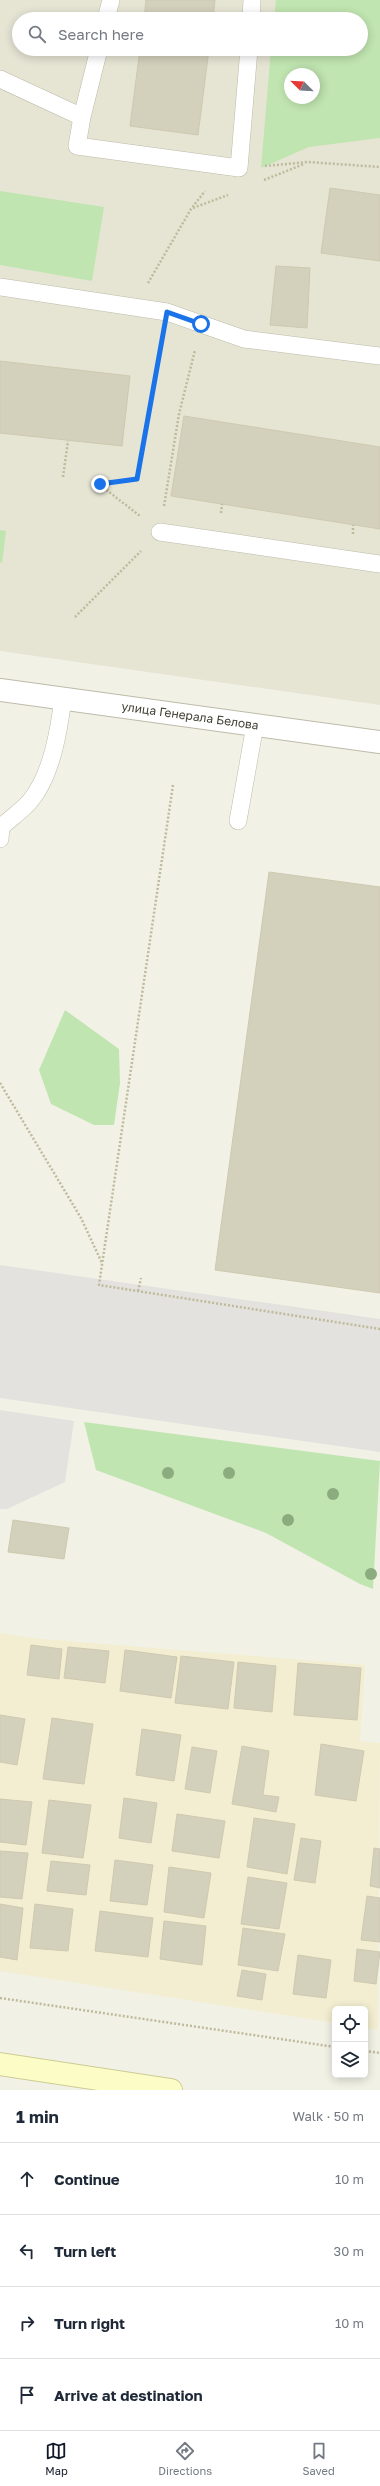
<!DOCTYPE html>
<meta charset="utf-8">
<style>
body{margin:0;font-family:"Golos Text",sans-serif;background:#f6f6f7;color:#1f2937}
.controls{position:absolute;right:12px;bottom:12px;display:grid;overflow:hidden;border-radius:6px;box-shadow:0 2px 10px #0003}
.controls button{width:36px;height:36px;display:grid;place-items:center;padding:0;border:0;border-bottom:1px solid #e0e1e3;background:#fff;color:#1f2937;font:20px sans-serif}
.compass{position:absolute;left:284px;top:68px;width:36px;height:36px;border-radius:50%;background:#fff;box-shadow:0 2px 10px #0003;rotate:294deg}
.stop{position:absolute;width:12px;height:12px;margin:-9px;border:3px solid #1a73e8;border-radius:50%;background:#fff}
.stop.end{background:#1a73e8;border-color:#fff;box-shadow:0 1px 4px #0008}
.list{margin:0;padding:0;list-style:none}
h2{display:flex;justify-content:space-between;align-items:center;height:52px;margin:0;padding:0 16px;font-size:17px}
h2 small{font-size:13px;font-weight:400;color:#747a83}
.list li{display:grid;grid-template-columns:26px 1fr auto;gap:12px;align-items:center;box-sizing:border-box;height:72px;padding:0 16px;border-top:1px solid #e0e1e3}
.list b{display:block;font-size:15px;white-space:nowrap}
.list em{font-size:13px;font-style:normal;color:#747a83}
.icon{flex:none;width:22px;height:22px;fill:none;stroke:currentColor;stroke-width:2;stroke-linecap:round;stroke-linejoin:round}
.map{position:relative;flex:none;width:380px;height:2090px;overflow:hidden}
.search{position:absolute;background:#fff;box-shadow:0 2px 10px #0003;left:12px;right:12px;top:12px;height:44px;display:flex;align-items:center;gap:10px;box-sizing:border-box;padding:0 14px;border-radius:22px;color:#747a83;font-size:15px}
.sheet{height:340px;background:#fff}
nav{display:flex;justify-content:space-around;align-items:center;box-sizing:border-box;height:56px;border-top:1px solid #e0e1e3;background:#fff;font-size:11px;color:#747a83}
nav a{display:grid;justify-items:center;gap:2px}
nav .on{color:#111827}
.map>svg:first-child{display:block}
</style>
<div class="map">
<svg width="380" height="2090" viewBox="0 0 380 2090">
<rect width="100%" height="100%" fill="#f2f1e6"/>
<path fill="#e6e5d4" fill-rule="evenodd" d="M0,0H380V705L0,651ZM19,19H361V49H19ZM290,74H314V98H290Z"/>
<path fill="#f3eed1" d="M0,1633L31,1638L365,1665L360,1741L380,1743L378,2030L365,2028V2009H335V2023L0,1971Z"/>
<path fill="#c0e5b0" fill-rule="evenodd" d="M276,0H380V138L309,147L261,168L271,49H361V19H274ZM290,74H314V98H290Z
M0,191L104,207L92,281L0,265Z
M0,530L6,531L2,563L0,562Z
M65,1010L119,1049L120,1083L114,1125H94L51,1104L39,1070Z
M84,1422L380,1461L373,1589L360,1584L266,1533L96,1470Z"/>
<path fill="#e3e2de" d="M0,1265L380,1319V1452L0,1398Z
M0,1410L74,1421L65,1482L7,1509H0Z"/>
<path fill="#d3d0bc" stroke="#cec9af" d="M146,0H215L213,19H144Z
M140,49H209L198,135L130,126Z
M330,188L380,195V261L321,253Z
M276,266L310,268L307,328L270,325Z
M0,361L130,376L122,446L0,433Z
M184,416L380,447V529L171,496Z
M269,872L380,887V1293L215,1270Z
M13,1520L69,1528L64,1559L8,1552Z
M31,1645L62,1649L59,1679L27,1675Z
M68,1647L109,1651L105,1683L64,1678Z
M125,1650L177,1657L171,1698L120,1691Z
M181,1656L234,1662L228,1709L175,1703Z
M238,1662L276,1666L272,1712L234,1708Z
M298,1663L361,1668L357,1720L294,1715Z
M0,1715L25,1719L17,1765L0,1762Z
M52,1718L93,1724L84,1784L43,1779Z
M142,1729L181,1735L174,1781L136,1775Z
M321,1744L364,1751L356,1801L315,1795Z
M242,1746L269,1751L263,1795L279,1797L276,1812L232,1804Z
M192,1747L217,1751L210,1793L185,1789Z
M124,1798L157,1803L151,1843L119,1838Z
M0,1799L32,1802L26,1845L0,1842Z
M49,1800L91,1805L83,1858L42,1853Z
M177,1814L225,1821L219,1858L172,1851Z
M254,1818L295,1824L287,1874L247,1867Z
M301,1838L321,1841L315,1883L294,1880Z
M374,1848L380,1849V1888L370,1886Z
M0,1851L28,1853L22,1899L0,1897Z
M115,1860L153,1865L147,1905L110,1901Z
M51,1861L90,1865L86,1895L47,1891Z
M169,1867L211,1873L204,1918L164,1912Z
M248,1877L287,1883L279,1929L241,1924Z
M367,1896L380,1898V1942L361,1940Z
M0,1904L23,1908L17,1960L0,1957Z
M35,1904L73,1909L68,1951L30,1948Z
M100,1911L153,1918L148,1957L95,1951Z
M164,1921L206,1926L202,1965L160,1959Z
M243,1928L285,1934L278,1971L238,1965Z
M357,1949L380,1952L376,1984L354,1981Z
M298,1955L331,1960L326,1998L293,1994Z
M242,1970L266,1974L262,2000L237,1996Z"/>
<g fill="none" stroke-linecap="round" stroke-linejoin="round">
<defs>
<path id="service" d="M106,19L111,0
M251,19L252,0
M0,79L82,117L99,49
M82,117L77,146L239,168L249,49
M0,287L167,312L244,339L380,356
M160,532L380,564
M238,821L255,725
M0,839L1,827C11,818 23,810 31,800C52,774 59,730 63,698"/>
<path id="tertiary" d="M0,690L380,742"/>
<path id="secondary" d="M0,2064L171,2090"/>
</defs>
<use href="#service" stroke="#bdbba9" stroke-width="18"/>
<use href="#tertiary" stroke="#bdbba9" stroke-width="24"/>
<use href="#secondary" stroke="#cdcc95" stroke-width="24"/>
<path stroke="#beba9b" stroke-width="2.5" stroke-dasharray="2 2" stroke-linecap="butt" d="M265,166L308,162L380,167
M264,180L304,164
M193,208L228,195
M148,283L191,209L205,191
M63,477L68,441
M100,484L137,479L162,337
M100,485L140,516
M164,506L179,414L195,350
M221,513L222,504
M353,534V525
M75,617L141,551
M173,785L99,1285L380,1329
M0,1083L81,1218L102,1263
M138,1291L141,1278
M0,1998L335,2047
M365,2051L380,2053"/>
<use href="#service" stroke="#fff" stroke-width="17"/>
<use href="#tertiary" stroke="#fff" stroke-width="22"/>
<use href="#secondary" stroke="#fcfcc6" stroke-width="22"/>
</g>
<g fill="#8aac7f">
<circle cx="168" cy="1473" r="6"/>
<circle cx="229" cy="1473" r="6"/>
<circle cx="333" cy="1494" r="6"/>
<circle cx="288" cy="1520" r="6"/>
<circle cx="371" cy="1574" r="6"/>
</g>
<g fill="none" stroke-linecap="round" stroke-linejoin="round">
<path stroke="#1a73e8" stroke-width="5" d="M100,484L137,479L167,312L201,324"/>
</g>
<g text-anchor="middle" stroke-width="3" stroke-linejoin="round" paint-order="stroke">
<g font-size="12" fill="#444235" stroke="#fff">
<text transform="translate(190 716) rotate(8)" y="4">улица Генерала Белова</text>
</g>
</g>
</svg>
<div class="controls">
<button><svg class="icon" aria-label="locate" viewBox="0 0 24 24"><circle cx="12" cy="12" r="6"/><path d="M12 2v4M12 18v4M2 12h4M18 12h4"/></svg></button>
<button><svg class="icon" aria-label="layers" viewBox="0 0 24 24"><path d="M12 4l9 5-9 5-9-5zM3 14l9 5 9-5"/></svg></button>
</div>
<svg class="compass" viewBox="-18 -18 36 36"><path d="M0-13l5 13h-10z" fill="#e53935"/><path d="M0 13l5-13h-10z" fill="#747a83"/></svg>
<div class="stop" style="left:201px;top:324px"></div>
<div class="stop end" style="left:100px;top:484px"></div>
<div class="search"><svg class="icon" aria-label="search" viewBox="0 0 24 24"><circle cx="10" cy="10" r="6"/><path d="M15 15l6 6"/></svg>Search here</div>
</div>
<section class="sheet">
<h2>1 min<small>Walk · 50 m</small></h2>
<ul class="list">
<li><svg class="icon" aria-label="ahead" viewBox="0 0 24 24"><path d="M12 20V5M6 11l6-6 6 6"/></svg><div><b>Continue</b></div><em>10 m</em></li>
<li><svg class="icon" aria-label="left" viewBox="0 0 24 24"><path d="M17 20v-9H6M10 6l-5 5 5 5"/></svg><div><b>Turn left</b></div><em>30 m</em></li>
<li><svg class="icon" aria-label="right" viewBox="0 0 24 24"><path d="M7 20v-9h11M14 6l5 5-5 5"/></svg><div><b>Turn right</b></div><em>10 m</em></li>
<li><svg class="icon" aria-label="arrive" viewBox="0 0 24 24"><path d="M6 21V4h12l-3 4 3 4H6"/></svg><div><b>Arrive at destination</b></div></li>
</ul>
</section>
<nav>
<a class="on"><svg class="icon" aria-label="map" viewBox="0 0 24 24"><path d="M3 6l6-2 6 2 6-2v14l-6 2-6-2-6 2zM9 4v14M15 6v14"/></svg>Map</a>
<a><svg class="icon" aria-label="directions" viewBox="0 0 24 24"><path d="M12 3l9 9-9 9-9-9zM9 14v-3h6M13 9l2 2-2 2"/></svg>Directions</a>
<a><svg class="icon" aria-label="saved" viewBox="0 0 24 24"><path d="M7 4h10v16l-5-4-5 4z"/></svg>Saved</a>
</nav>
